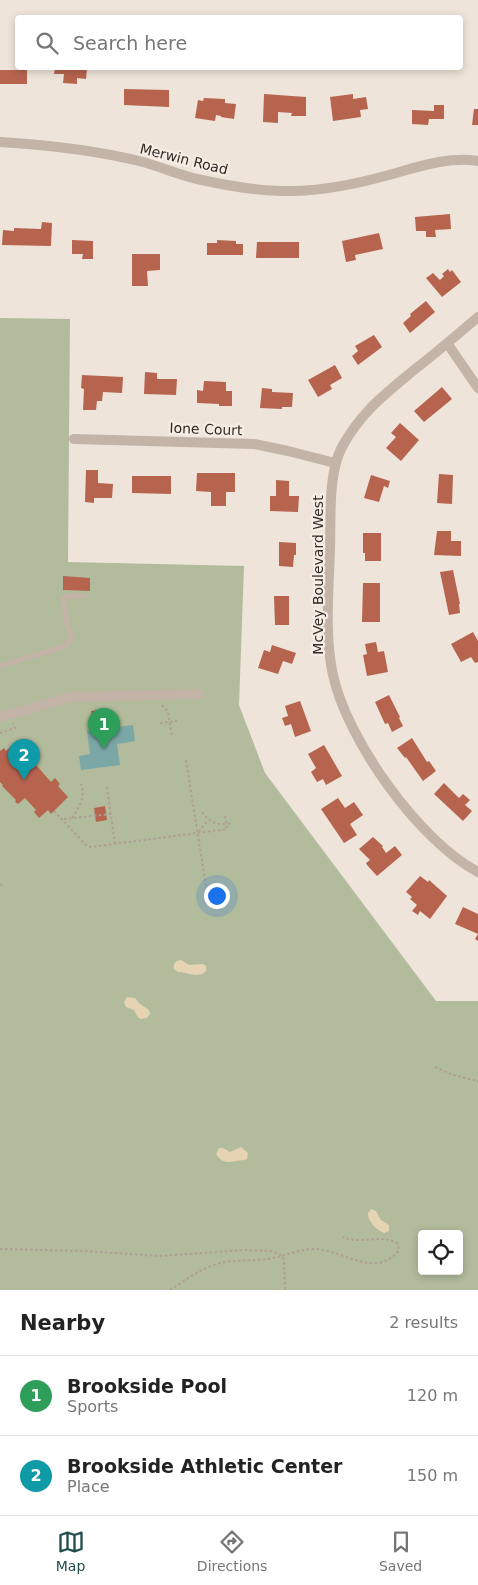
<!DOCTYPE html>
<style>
body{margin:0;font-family:"DejaVu Sans",sans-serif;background:#f2f2f2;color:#222}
.controls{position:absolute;right:15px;bottom:15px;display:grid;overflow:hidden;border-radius:5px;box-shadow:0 2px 8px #0003}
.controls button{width:45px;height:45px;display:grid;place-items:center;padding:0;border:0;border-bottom:1px solid #e0e0e0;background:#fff;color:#222;font:25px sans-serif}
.you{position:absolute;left:216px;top:895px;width:18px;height:18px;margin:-12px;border:4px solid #fff;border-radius:50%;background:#1a73e8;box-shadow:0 0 0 8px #1a73e833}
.badge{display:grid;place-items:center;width:32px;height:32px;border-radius:50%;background:#224d4e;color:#fff;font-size:16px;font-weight:700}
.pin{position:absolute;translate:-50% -41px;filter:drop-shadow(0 1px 2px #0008)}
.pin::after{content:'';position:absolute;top:26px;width:18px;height:15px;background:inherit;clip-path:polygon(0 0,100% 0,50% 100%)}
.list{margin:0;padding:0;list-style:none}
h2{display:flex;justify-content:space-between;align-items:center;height:65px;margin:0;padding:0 20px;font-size:21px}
h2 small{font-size:16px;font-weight:400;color:#767676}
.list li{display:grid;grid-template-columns:32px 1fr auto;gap:15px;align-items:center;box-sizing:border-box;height:80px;padding:0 20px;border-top:1px solid #e0e0e0}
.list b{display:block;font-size:19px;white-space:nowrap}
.list p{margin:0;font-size:16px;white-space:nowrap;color:#767676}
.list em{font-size:16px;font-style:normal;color:#767676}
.icon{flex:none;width:28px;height:28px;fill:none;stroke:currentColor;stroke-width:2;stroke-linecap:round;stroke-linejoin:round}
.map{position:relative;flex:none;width:478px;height:1290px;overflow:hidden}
.search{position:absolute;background:#fff;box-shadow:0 2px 8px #0003;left:15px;right:15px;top:15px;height:55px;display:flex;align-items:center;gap:12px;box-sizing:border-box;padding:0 18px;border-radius:5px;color:#767676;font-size:19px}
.sheet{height:225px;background:#fff}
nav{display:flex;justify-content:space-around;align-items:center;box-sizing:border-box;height:70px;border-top:1px solid #e0e0e0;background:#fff;font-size:14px;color:#767676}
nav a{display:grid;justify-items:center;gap:2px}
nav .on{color:#224d4e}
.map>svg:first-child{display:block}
</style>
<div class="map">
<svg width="478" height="1290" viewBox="0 0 478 1290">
<rect width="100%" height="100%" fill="#eee4da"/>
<path fill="#b2bb9c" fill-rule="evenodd" d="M0,318L70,319L68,562L244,566L239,705L265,773L436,1001H478V1290H0ZM422,1234H459V1271H422Z"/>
<path fill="#e6d3b4" d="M181,960L189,965L203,964L206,966V971C200,977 193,975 186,973C180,971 179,974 174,969C173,964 175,961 181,960Z
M127,997L135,998L140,1004L149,1010L150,1014L147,1018L140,1019L137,1016L134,1010L126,1007L124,1002Z
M241,1147L248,1153L247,1159L244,1160C232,1161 223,1166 216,1154L219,1148H223L230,1152Z
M371,1209L376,1211L381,1220L389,1225V1231L384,1233C377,1230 367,1221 368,1213Z"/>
<path fill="#7ca7a7" d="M133,725L135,741L117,744L120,765L81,770L79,756L90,754L87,731Z"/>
<path fill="#b7644f" d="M55,68L87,69L86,79L77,78V84L63,83L64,74H54Z
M0,70H27V84H0Z
M124,89L169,90V107L124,105Z
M264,94L306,97V116H291L292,113L278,112V123L263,122Z
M353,94V99L366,97L368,109L360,110L361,117L333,121L330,97Z
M204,98L225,99V103L236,104L234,119L221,117V116L216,115L215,121L195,118L198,100L203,101Z
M434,105H444V119H429L428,125L412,124V110L434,111Z
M474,109H478V125H472Z
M450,214L451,229L435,230L436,237H426V231H416L415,217Z
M42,222L52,223L51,246L2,245L3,230L14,231V228L41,229Z
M379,233L383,249L355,255L356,260L346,262L342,241Z
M72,240L93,241V259H82L83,254H72Z
M217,240L236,241V244H243V255H207V243H217Z
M257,242H299V258H256Z
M132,254H160V270L147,271L148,286H132Z
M448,269L450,272L452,270L461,282L442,297L426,278L433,273L440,280L444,276L442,274Z
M426,301L435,312L410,333L403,323L411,316L410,314Z
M374,335L382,347L358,365L352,356L358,351L355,346Z
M335,365L342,378L330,385L332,389L318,397L308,380Z
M145,372L157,373V379H177L176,395L144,394Z
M82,375L123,377L122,393L103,392L102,401H97L96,410H83L84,389L81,388Z
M204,381L226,382V391H232V406H219V404L197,403V390L203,391Z
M442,387L452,399L424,422L414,411Z
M262,388L272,389V392L293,393L292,407H282V409L260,408Z
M400,423L419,440L401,461L386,448L396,437L391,433Z
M86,470H98V483L113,484L112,498H94V503L85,502Z
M197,473H235V492H226V506H211V492L196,491Z
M439,474L453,475L452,504L437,503Z
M371,475L390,481L388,488L384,486L379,502L364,498Z
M132,476H171V494L132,493Z
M276,480L289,481V496H299L298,512L270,511V496H276Z
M437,531H451V541H461V556L434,555Z
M363,533H381V561H365V553H363Z
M279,542L296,543V555H294L293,567L279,566Z
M453,570L460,604H459L460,613L449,615L440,572Z
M63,576L90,578V591L63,590Z
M363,583H380V622H362Z
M274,596H289V625H275Z
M473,632L478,641V662L475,663L471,657L461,662L451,644Z
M376,642L378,652L384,651L388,672L367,676L363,655L367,654L365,644Z
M272,645L296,653L292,664L283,661L278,674L258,668L264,650L270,652Z
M389,695L400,717L399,718L403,726L392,732L388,723L385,724L375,702Z
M300,701L311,731L295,737L291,724L285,726L282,718L288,716L285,706Z
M107,709L109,717L92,719L91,711Z
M412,738L427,762L429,761L436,771L423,781L406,757L405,758L397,748Z
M16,742L51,782L55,778L60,784L58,786L68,797L51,814L48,810L39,818L34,812L36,810L25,798L18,804L15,802L16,800L2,786L3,785L0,782V751L4,748L6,751Z
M324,745L342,776L326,785L323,779L317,782L311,772L316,768L308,754Z
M444,783L459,798L463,794L470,800L465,805L472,811L463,821L434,794Z
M338,798L345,808L354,802L363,815L350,824L357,835L344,843L321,809Z
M105,806L107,820L96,822L94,808Z
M373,837L383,846L382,847L386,853L395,846L402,855L377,876L367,865L366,863L370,860L359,849Z
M420,876L428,882L429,880L447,896L430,919L420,911L418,915L412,911L417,905L410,899L412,897L406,892Z
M463,907L478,914V941L475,939L478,934L455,924Z"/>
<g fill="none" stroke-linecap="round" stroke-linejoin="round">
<path stroke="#b09e92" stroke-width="2" stroke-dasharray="2.5 2.5" stroke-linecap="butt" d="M162,705L168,712L172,736
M160,723L177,721
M0,733L15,728L13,723
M186,760L206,886
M107,787L115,844
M54,811L86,845L91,847L227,829L225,816
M202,812C210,823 218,826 231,823
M72,818C79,808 86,796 81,784
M64,819L111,814
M199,832L208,820
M0,884L3,886
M435,1067L453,1075L478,1081
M0,1249L85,1251L160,1256L245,1250L271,1251L281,1255L284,1260L285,1290
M170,1290C187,1279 204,1266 225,1262C239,1260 253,1261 267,1259C283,1257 296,1250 312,1249C342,1248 375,1281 399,1250L398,1244C384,1233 360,1245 343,1237"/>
<path stroke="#c4b3a7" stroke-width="5" d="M72,636L68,629L63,598L67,596H86
M0,666L59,648L67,644L70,639"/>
<path stroke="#c4b3a7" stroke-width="10" d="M0,142C48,145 96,150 143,162C161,167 179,175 197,179C228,186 263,192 295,191C325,190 356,184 385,176C415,168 446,156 478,161
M478,317C457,335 436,353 414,370C384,395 361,412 342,447C328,473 331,518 330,547C329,589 324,634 333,675C347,740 419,841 478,872
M447,343L478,388
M74,439L254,444L288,451L335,463
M0,717L71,697L199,694"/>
</g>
<g text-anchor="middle" stroke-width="4.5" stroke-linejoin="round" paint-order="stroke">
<g font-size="14" fill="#322a27" stroke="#f6eee5">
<text transform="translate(184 159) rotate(14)" y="5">Merwin Road</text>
<text transform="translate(206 429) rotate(2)" y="5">Ione Court</text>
<text transform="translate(318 575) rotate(-90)" y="5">McVey Boulevard West</text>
</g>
</g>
</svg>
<div class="controls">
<button><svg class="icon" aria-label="locate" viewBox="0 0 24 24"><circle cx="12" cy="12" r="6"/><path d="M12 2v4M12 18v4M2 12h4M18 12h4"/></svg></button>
</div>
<div class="you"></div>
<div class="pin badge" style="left:104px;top:749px;background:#2e9e5b">1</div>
<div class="pin badge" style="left:24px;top:780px;background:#0f9aa8">2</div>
<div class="search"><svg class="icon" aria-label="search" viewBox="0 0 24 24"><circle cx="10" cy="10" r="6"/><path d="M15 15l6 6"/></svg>Search here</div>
</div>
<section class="sheet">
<h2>Nearby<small>2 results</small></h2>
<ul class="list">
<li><span class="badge" style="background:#2e9e5b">1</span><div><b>Brookside Pool</b><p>Sports</p></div><em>120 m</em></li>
<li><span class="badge" style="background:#0f9aa8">2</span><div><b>Brookside Athletic Center</b><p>Place</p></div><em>150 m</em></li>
</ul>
</section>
<nav>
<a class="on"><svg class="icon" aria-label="map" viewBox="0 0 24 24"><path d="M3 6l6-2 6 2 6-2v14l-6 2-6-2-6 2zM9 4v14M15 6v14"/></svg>Map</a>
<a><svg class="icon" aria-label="directions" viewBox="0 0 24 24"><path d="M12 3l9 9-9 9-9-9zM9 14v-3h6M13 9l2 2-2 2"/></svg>Directions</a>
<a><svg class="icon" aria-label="saved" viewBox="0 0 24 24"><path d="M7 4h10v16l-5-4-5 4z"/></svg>Saved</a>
</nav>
